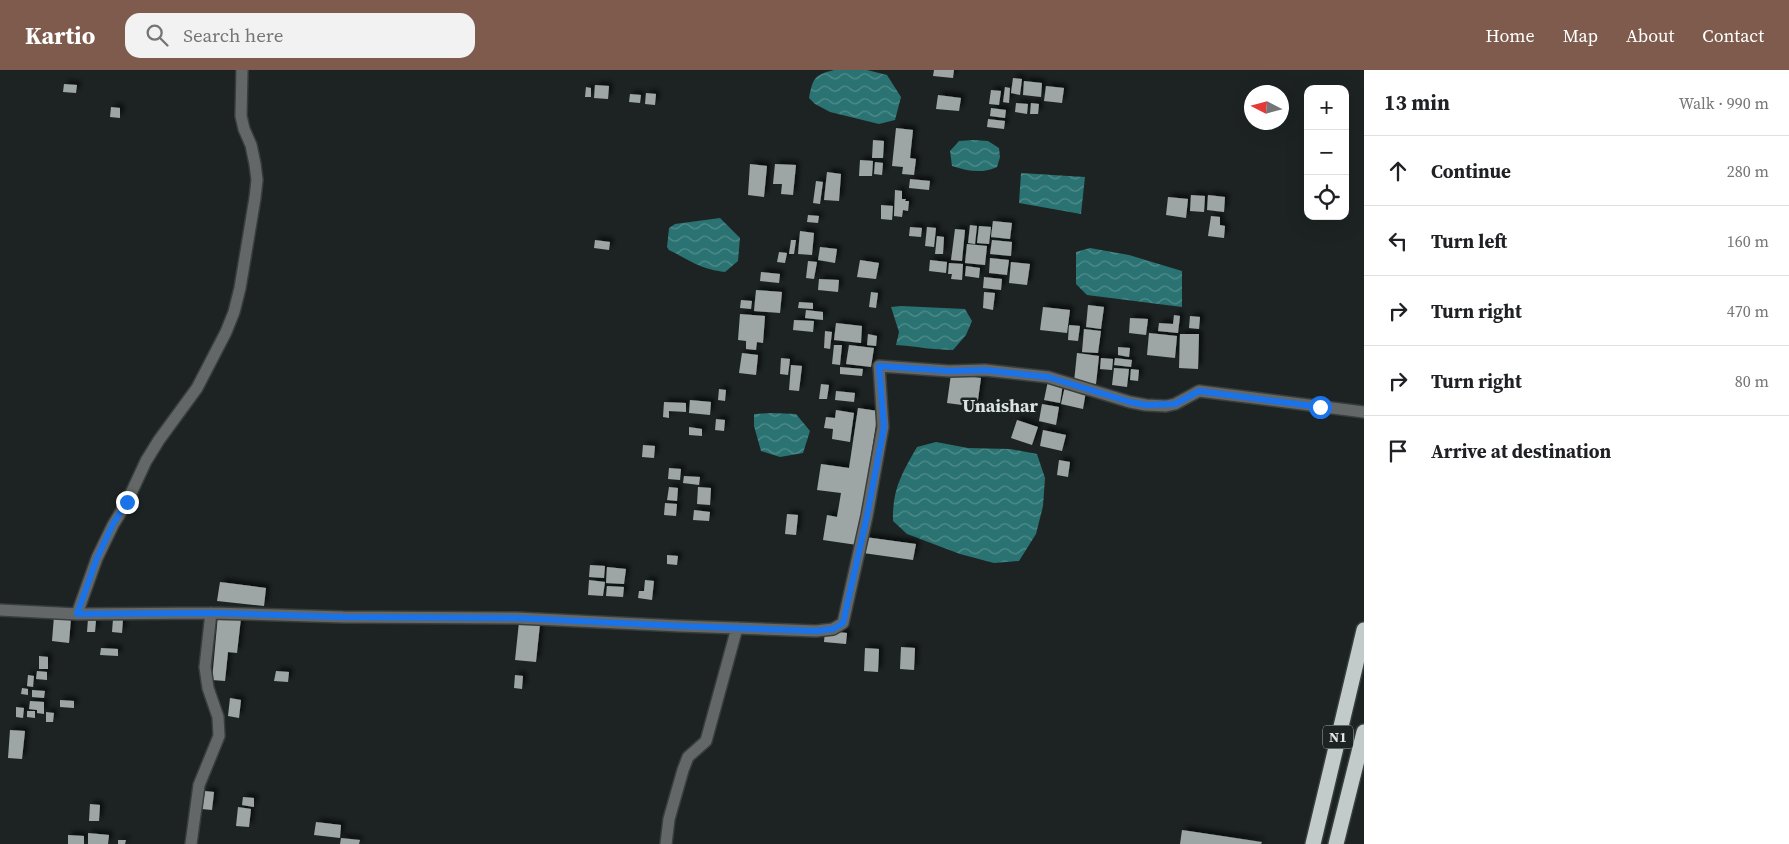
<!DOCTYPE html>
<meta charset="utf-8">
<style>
body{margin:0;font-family:"Source Serif 4",serif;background:#f2f2f2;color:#202124}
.controls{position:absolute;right:15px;top:15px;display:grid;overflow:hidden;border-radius:10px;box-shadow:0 5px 20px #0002}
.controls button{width:45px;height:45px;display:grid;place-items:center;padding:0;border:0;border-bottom:1px solid #e0e0e0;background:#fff;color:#202124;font:25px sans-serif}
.compass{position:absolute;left:1244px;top:15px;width:45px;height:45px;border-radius:50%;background:#fff;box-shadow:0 5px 20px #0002;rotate:276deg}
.stop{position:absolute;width:15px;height:15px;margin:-11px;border:4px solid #1a73e8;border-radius:50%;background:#fff}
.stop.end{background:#1a73e8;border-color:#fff;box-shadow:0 1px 5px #0008}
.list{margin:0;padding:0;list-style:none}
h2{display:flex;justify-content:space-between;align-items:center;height:65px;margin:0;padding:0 20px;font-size:21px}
h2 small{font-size:16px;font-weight:400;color:#757577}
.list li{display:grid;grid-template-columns:32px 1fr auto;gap:15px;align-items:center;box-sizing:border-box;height:70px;padding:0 20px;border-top:1px solid #e0e0e0}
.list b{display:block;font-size:19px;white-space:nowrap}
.list em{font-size:16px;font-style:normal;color:#757577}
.icon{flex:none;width:28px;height:28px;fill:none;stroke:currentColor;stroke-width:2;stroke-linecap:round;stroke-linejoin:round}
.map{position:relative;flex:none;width:1364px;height:774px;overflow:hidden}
header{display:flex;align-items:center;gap:30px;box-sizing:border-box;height:70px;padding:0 25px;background:#7e5b4c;color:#fff}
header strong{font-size:24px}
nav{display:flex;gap:28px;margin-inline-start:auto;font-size:18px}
.search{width:350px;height:45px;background:#f2f2f2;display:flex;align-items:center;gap:12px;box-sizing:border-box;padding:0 18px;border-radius:15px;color:#757577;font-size:19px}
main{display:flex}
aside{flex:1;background:#fff}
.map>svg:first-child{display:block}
</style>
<header>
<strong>Kartio</strong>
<div class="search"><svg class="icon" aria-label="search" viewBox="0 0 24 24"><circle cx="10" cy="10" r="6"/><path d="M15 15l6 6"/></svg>Search here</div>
<nav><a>Home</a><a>Map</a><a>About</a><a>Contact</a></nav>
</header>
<main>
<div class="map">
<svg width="1364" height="774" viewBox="0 0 1364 774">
<defs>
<pattern id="water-waves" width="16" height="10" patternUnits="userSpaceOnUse" patternTransform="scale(1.25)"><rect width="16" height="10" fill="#2a7372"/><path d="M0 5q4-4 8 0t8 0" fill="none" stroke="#538d8d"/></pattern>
<filter id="shadow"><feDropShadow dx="4" dy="-4" stdDeviation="2.5" flood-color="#0009"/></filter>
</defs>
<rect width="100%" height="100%" fill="#1d2323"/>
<path fill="url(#water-waves)" d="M834,0H867L887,5L901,27L895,50L879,54L830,42L815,34L809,28C813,8 814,5 834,0Z
M973,70L988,71L999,78L1000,87L997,97C981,104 968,101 952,96L950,81L959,71Z
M1021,103L1085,107L1081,144L1019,133Z
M720,148L740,168L738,191L725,202C700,199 691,191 669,180L667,177L669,158L675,154Z
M1090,178L1129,185L1182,201V237L1087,225L1076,214V182Z
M901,236L965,239L972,251L966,265L953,280C933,280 915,276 896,275L899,262L891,237Z
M772,343L796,344L810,361L803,383L780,387L761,381L754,356V344Z
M936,372L968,378L1010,379L1037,384L1045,408L1043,436L1036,464L1019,491L994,493L960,484L907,464L893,451C892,420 902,403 917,377Z"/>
<path fill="#9ea6a5" filter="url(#shadow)" d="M934,0H954L953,8L933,6Z
M1013,8L1022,9L1020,25L1011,23Z
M1024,11L1042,13L1041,27L1023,25Z
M64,14L77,15L76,23L63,22Z
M595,15L609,16L608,29L594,28Z
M1046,16L1064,18L1062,33L1044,31Z
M586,17L591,18V27H585Z
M1005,17L1010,18L1009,33L1003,32Z
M991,20L1001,21L999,35L989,34Z
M646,23L656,24L655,35L645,34Z
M630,24L641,25L640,33L629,32Z
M938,25L961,28L959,41L936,39Z
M1016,33L1028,34L1027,44L1015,42Z
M1031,33L1039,34L1038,44H1030Z
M111,37L120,38V48L110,47Z
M991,38L1006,40L1005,48L990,46Z
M988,49L1005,51L1004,59L987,57Z
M896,58L913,60L910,88L916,89L914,105L902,104L903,97L892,96Z
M873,70L884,71L883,88H872Z
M860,90L873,91L872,106H859Z
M875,92L883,93L882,105L874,104Z
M750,94L767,96L764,127L748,125Z
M775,94L796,95L793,125L781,124L782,114H773Z
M827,102L841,104L839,131L824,130Z
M910,109L930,111L929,120L909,118Z
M816,111L823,112L820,134L813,133Z
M895,120L902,121V129H906L905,131H909L908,141L903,140L902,147L894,146Z
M1191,125L1205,126L1204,142L1190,141Z
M1208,125L1225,127L1224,142L1207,140Z
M1168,127L1188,129L1186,148L1166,145Z
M881,135L893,136L892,150L881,149Z
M808,145L819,146L818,153L807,152Z
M1211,146L1220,147V155L1225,156L1224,168L1208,166Z
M993,151L1012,153L1010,169L991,167Z
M970,155L977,156L975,174L968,173Z
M979,156L991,157L989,174L977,173Z
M910,157L922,158L921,167L909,166Z
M927,157L936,158L934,177L925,176Z
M955,159L965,160L962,191L951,190Z
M800,161L814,163L812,185L798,184Z
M937,166L944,167L943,184H935Z
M595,170L610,172L609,180L594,178Z
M791,170H796L794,184H789Z
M992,170L1012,172L1011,186L990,184Z
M967,174L987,176L985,195L965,193Z
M820,177L837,179L835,193L818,190Z
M779,182L787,183L785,193L777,192Z
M990,188L1009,190L1007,205L989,203Z
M860,190L879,193L876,209L857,207Z
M930,190L947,192L946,203L929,201Z
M808,191L817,192L814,209L806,208Z
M1011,192L1030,194L1027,215L1009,213Z
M949,193L963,194L962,210L951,209L952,204H948Z
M966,196L980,198L979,208L965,206Z
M761,202L780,204L779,213L760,211Z
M984,207L1002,209L1001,220L983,218Z
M819,209L839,210L838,222L818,220Z
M756,220L782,222L780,243L754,241Z
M871,222L878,223L876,238L869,237Z
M984,222L995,223L993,240L983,238Z
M741,230L752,231L751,239L740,238Z
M799,232L813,233V239L798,238Z
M1088,235L1104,237L1101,259L1086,257Z
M1043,237L1070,240L1067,263L1040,260Z
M806,240L823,242V250L805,248Z
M740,244L765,246L763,273L757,272L756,280L746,279V271L738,270Z
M1174,245L1180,246L1178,263L1158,261L1159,253L1173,254Z
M1190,246L1200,247L1199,259L1189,258Z
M1130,248L1148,249L1146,265L1129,263Z
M794,250L814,251L813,262L793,260Z
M836,253L862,256L861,273L834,270Z
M1069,255L1080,256L1078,271L1068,270Z
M1084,259L1101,261L1098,283L1082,282Z
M825,261L832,262L830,279L824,278Z
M1149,263L1177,266L1175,288L1147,285Z
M868,264L877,266L876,276L867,275Z
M1180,264H1199L1198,299L1179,298Z
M834,275H842L840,295L832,294Z
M849,275L874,278L871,297L846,294Z
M1118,277L1130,278L1129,287L1118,285Z
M742,283L758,285L756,305L739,303Z
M1077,283L1099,286L1096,314L1074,312Z
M781,288L790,289L788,305L780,304Z
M1101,288L1113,289L1112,300L1100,299Z
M1115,288L1132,290L1131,297L1114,295Z
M791,295L802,296L799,321L789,320Z
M840,297L863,299L862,306L840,304Z
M1114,298L1129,299L1127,317L1112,315Z
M1131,299L1139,300L1138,311L1130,310Z
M951,304L981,308L977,337L947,333Z
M1048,311L1063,314L1060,333L1044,330Z
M821,314L829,315L827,329H819Z
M1065,316L1086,321L1083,339L1061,334Z
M719,319L726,320L725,331L718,330Z
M836,321L855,323L854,332L835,330Z
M690,330L711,332L710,345L689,343Z
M664,332L686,333V342L669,341V348L663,347Z
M1042,334L1059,337L1056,355L1039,351Z
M858,338L878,341L857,475L823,470L827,445L837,447L841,423L817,420L821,394L849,398Z
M836,340L854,343L850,372L832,369L833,359L824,358L826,347L835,348Z
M716,349L725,350L724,361L715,360Z
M1017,350L1038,357L1032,375L1011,368Z
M689,357L702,359V366L689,365Z
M1043,360L1066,365L1062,381L1040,376Z
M643,375L655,376L654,388L642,387Z
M1059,390L1070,392L1068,407L1057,405Z
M669,398L681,399L680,410L668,409Z
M684,406L700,407L699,415L683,413Z
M669,417L678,418L677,431L667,430Z
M698,417L711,418L710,435L697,434Z
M665,433L677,434L676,446L664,445Z
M694,440L710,442L709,451L693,450Z
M787,444L798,445L796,465L785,464Z
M865,467L916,474L913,490L863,483Z
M667,485L678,486L677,495L667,494Z
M590,495L605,496L604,508L589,507Z
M607,497L626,499L624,514L606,513Z
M589,510L605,512L603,526L588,525Z
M645,510L654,511L652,530L638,528L639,521H644Z
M220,512L266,518L264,536L217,531Z
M607,516L624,517L623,527L606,526Z
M218,545L241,548L237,583L228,582L225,611L212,610Z
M54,546L71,548L69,573L52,571Z
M88,549L96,550L95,562H87Z
M113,549H123L122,563L112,562Z
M519,552L540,554L536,592L515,590Z
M825,561L847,563L846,574L824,572Z
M901,577L915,578L914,600L900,599Z
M101,578L118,579V586L100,585Z
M865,578L879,579L878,602L864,601Z
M39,586L48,587V599H39Z
M37,601L47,602V610L36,609Z
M276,601L289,602L288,612L274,611Z
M28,605L34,606L33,617L27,616Z
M515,605L523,606L522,619L514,618Z
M22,618L28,619V625L21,624Z
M32,620L45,621L44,628L32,627Z
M230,628L241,630L239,648L228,646Z
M60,630L74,631V638L60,637Z
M30,631L44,632V644L37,643V640L29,639Z
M16,637L24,638L23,648L16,647Z
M27,641H35V648L27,647Z
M46,642L54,643L53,652H46Z
M10,660L25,661L22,689L8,688Z
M205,721L214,722L212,740L202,739Z
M243,727L254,728V737L242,735Z
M90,734L100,735L99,751H89Z
M238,737L251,739L249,757L236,756Z
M316,752L341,755L340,768L314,765Z
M1182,760L1262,772L1261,774H1180Z
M88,763L109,765L108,774H88Z
M68,765L84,766V774H68Z
M341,768L360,770L359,774H340Z
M118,770H126L125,774H118Z"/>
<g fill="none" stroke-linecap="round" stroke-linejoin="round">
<defs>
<path id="minor" d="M0,540L77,544L211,543L343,547L517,548L680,556L816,561L833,559L843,553L867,446L883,357L879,296L949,301L985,300L1048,307L1130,332L1146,335L1166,336L1175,334L1199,321L1364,342
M77,544L97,488L113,455L127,432L146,391L159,370L197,318L226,262L234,242L240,218L255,128L257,110L255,94L251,75L244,59L241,46L242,0
M191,774L199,715L219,666L218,647L208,618L205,597L211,543
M666,774L669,749L683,700L688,687L706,671L737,558"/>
<path id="highway" d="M1313,774L1364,560
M1336,774L1364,662"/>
</defs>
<use href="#minor" stroke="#383e3e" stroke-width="14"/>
<use href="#highway" stroke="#383e3e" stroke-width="18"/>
<use href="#minor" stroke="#646767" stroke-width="11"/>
<use href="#highway" stroke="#c2caca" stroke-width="15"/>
</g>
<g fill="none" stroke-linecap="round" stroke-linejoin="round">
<path stroke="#1a73e8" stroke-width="6" d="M127,432L113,454L97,488L77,544L211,543L344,547L517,548L680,556L816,561L833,559L843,553L867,446L884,357L879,296L950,301L985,300L1048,307L1130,332L1146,335L1175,334L1199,321L1320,337"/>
</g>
<g text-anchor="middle" stroke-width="5" stroke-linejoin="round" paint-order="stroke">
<rect fill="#1d2323" stroke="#a6aaaa" stroke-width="1" x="1323" y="655.5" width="30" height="23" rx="4"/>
<g font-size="14" font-weight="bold" fill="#e0e4e4">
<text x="1338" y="672">N1</text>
</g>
<g font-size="18" font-weight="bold" fill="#dae2e2" stroke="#1d2323">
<text x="1000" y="342">Unaishar</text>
</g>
</g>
</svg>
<div class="controls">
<button>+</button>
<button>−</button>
<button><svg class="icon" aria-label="locate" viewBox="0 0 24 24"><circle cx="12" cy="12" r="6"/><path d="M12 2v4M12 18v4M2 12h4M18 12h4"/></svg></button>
</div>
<svg class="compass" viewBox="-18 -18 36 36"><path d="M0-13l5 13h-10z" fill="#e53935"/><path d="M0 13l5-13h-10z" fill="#757577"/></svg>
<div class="stop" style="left:1320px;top:337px"></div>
<div class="stop end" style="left:127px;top:432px"></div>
</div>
<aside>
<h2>13 min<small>Walk · 990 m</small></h2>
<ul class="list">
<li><svg class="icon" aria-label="ahead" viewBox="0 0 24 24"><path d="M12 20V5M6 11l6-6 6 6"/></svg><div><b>Continue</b></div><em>280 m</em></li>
<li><svg class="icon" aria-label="left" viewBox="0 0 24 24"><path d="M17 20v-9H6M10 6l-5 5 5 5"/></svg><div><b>Turn left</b></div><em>160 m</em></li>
<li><svg class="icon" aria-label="right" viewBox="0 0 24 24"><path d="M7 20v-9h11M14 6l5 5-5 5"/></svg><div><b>Turn right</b></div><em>470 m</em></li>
<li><svg class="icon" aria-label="right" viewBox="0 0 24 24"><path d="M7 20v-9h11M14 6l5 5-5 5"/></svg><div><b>Turn right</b></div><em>80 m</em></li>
<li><svg class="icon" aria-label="arrive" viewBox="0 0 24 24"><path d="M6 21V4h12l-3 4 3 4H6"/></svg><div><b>Arrive at destination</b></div></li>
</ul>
</aside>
</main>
